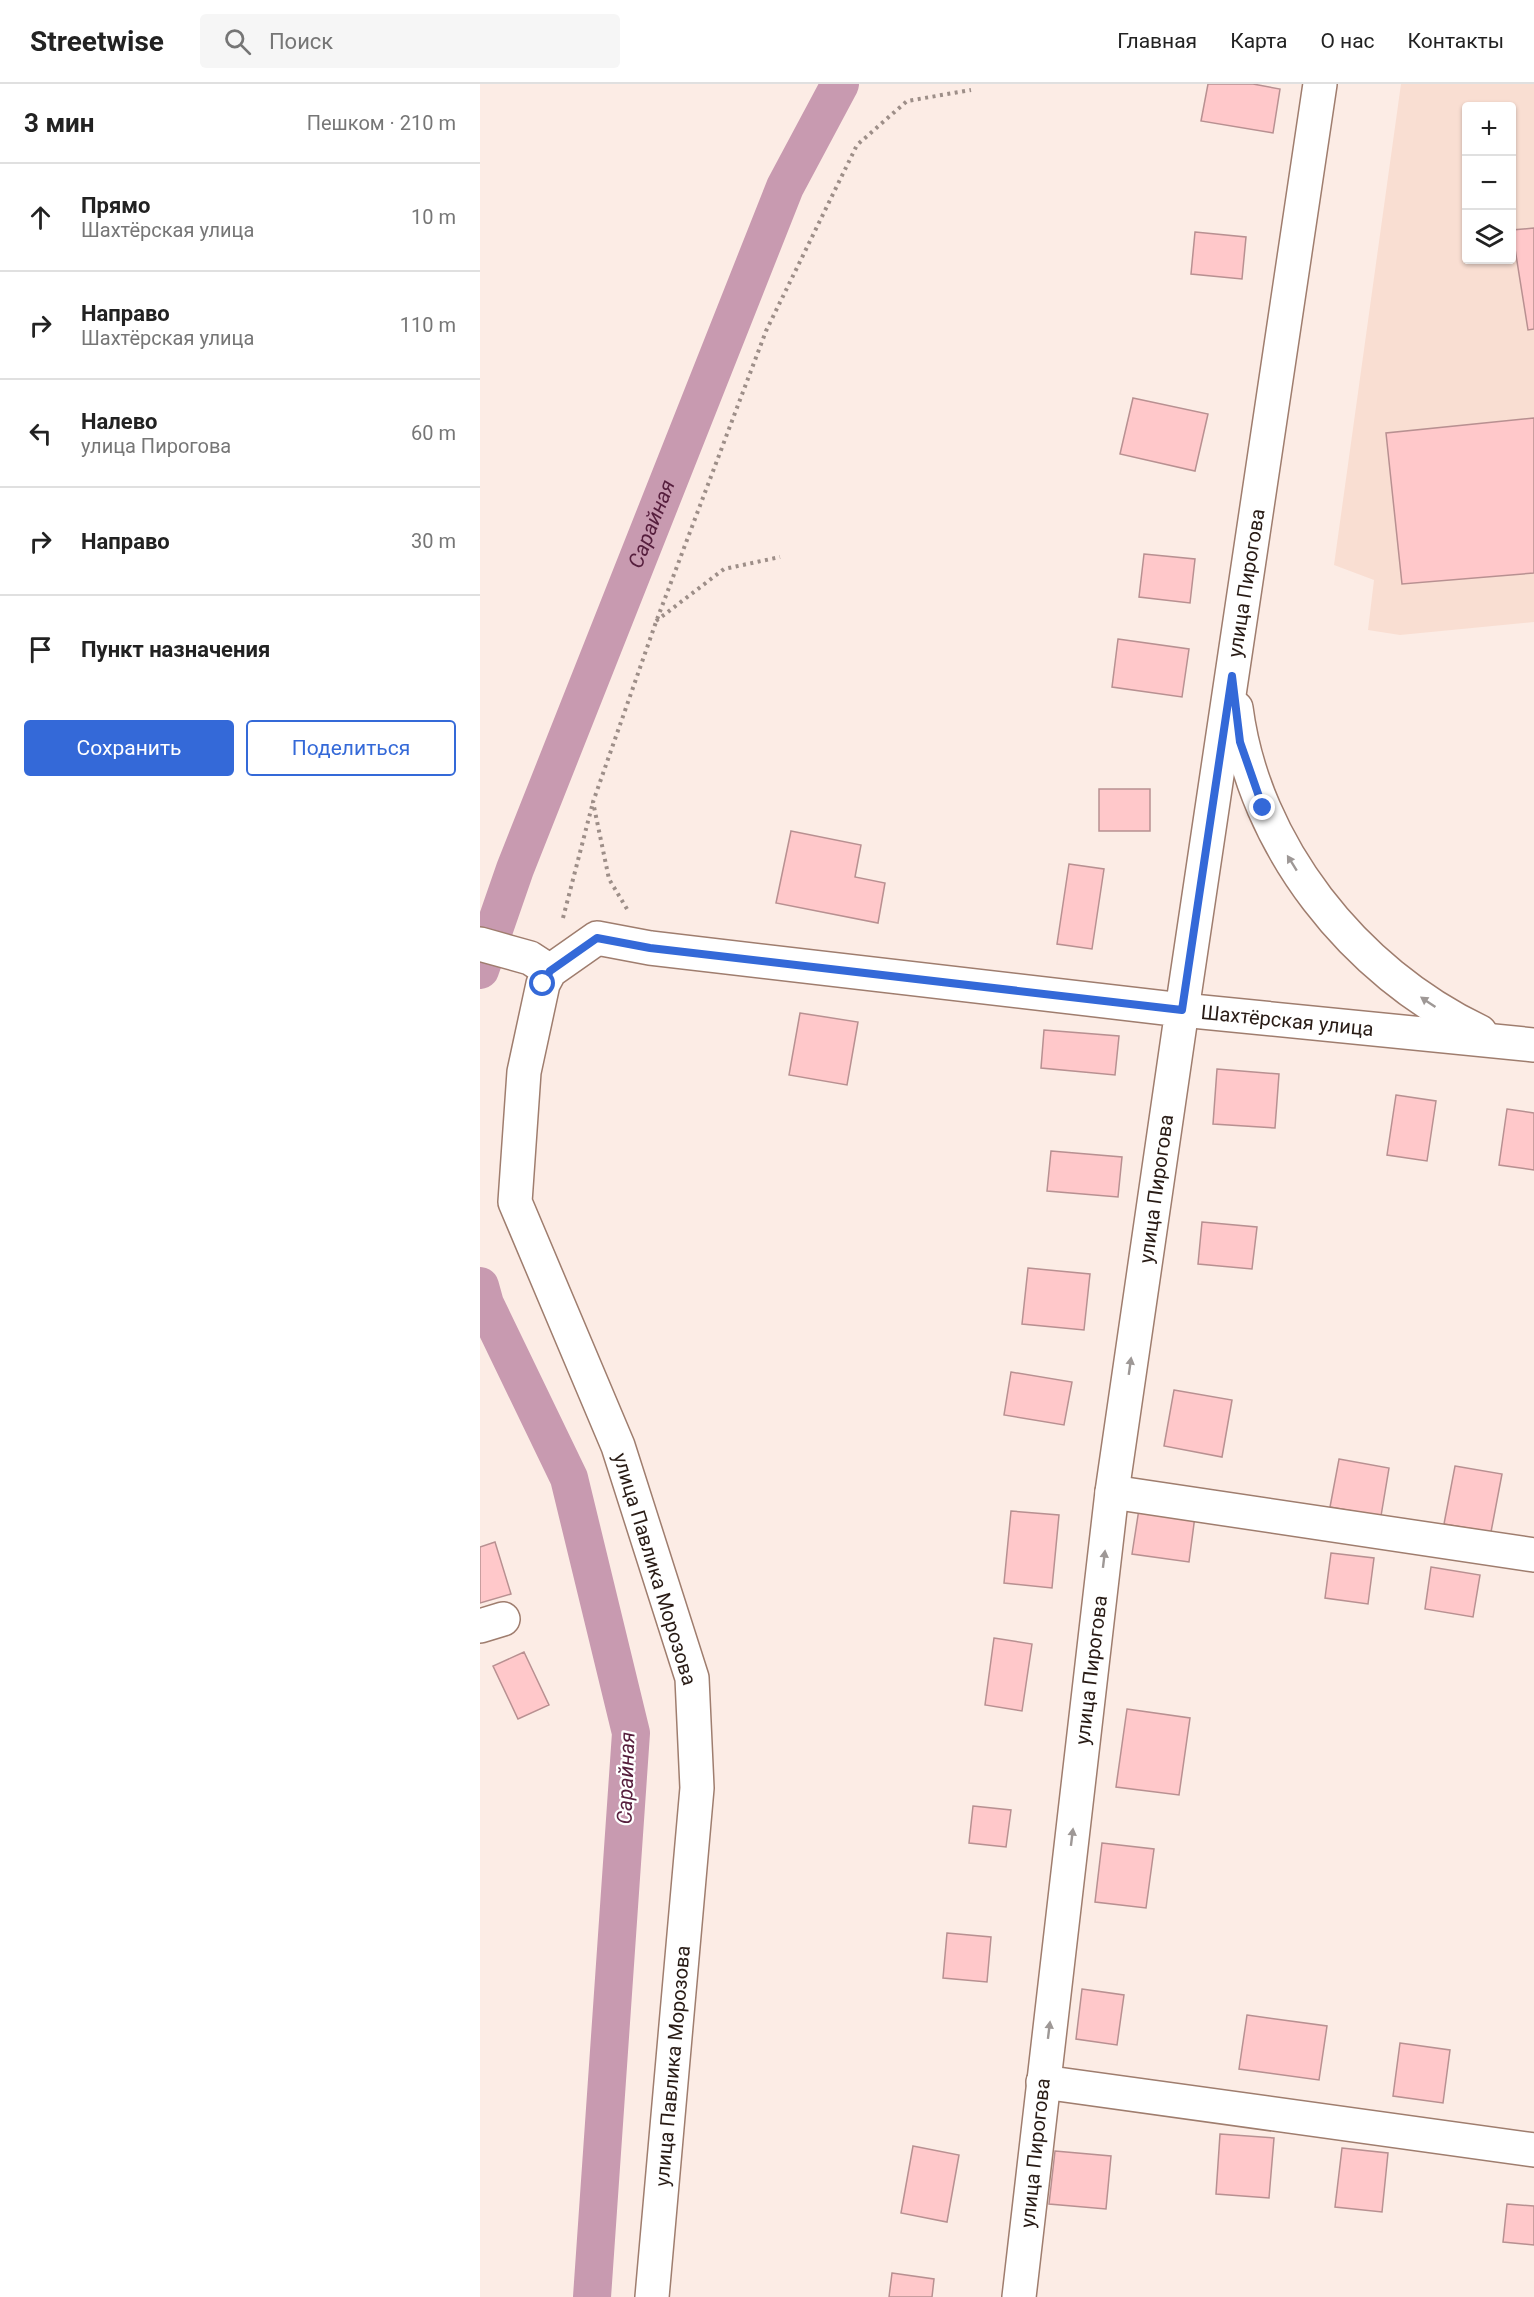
<!DOCTYPE html>
<html lang="ru">
<meta charset="utf-8">
<style>
body{margin:0;font-family:Roboto,sans-serif;background:#f6f6f6;color:#222}
.controls{position:absolute;right:18px;top:18px;display:grid;overflow:hidden;border-radius:6px;box-shadow:0 2px 4px #0004}
.controls button{width:54px;height:54px;display:grid;place-items:center;padding:0;border:0;border-bottom:2px solid #e0e0e0;background:#fff;color:#222;font:30px sans-serif}
.stop{position:absolute;width:18px;height:18px;margin:-14px;border:4px solid #3469d8;border-radius:50%;background:#fff}
.stop.end{background:#3469d8;border-color:#fff;box-shadow:0 2px 6px #0008}
.list{margin:0;padding:0;list-style:none}
h2{display:flex;justify-content:space-between;align-items:center;height:78px;margin:0;padding:0 24px;font-size:26px}
h2 small{font-size:20px;font-weight:400;color:#767676}
.list li{display:grid;grid-template-columns:39px 1fr auto;gap:18px;align-items:center;box-sizing:border-box;height:108px;padding:0 24px;border-top:2px solid #e0e0e0}
.list b{display:block;font-size:22px;white-space:nowrap}
.list p{margin:0;font-size:20px;white-space:nowrap;color:#767676}
.list em{font-size:20px;font-style:normal;color:#767676}
.actions{display:flex;gap:12px;padding:18px 24px}
.actions a{flex:1;padding:14px 0;border:2px solid #3469d8;border-radius:6px;text-align:center;font-size:21px;color:#3469d8}
.actions .main{background:#3469d8;color:#fff}
.icon{flex:none;width:33px;height:33px;fill:none;stroke:currentColor;stroke-width:2;stroke-linecap:round;stroke-linejoin:round}
.map{position:relative;flex:none;width:1054px;height:2213px;overflow:hidden}
header{display:flex;align-items:center;gap:36px;box-sizing:border-box;height:84px;padding:0 30px;background:#fff;border-bottom:2px solid #e0e0e0}
header strong{font-size:28px}
nav{display:flex;gap:33px;margin-inline-start:auto;font-size:21px}
.search{width:420px;height:54px;background:#f6f6f6;display:flex;align-items:center;gap:15px;box-sizing:border-box;padding:0 21px;border-radius:6px;color:#767676;font-size:22px}
main{display:flex}
aside{flex:1;background:#fff}
.map>svg:first-child{display:block}
</style>
<header>
<strong>Streetwise</strong>
<div class="search"><svg class="icon" aria-label="search" viewBox="0 0 24 24"><circle cx="10" cy="10" r="6"/><path d="M15 15l6 6"/></svg>Поиск</div>
<nav><a>Главная</a><a>Карта</a><a>О нас</a><a>Контакты</a></nav>
</header>
<main>
<aside>
<h2>3 мин<small>Пешком · 210 m</small></h2>
<ul class="list">
<li><svg class="icon" aria-label="ahead" viewBox="0 0 24 24"><path d="M12 20V5M6 11l6-6 6 6"/></svg><div><b>Прямо</b><p>Шахтёрская улица</p></div><em>10 m</em></li>
<li><svg class="icon" aria-label="right" viewBox="0 0 24 24"><path d="M7 20v-9h11M14 6l5 5-5 5"/></svg><div><b>Направо</b><p>Шахтёрская улица</p></div><em>110 m</em></li>
<li><svg class="icon" aria-label="left" viewBox="0 0 24 24"><path d="M17 20v-9H6M10 6l-5 5 5 5"/></svg><div><b>Налево</b><p>улица Пирогова</p></div><em>60 m</em></li>
<li><svg class="icon" aria-label="right" viewBox="0 0 24 24"><path d="M7 20v-9h11M14 6l5 5-5 5"/></svg><div><b>Направо</b></div><em>30 m</em></li>
<li><svg class="icon" aria-label="arrive" viewBox="0 0 24 24"><path d="M6 21V4h12l-3 4 3 4H6"/></svg><div><b>Пункт назначения</b></div></li>
</ul>
<div class="actions"><a class="main">Сохранить</a><a>Поделиться</a></div>
</aside>
<div class="map">
<svg width="1054" height="2213" viewBox="0 0 1054 2213">
<rect width="100%" height="100%" fill="#fcece5"/>
<path fill="#f9ded2" fill-rule="evenodd" d="M921,0H1054V538L920,551L888,546L894,496L854,481ZM986,22H1032V176H986Z"/>
<g fill="none" stroke-linecap="round" stroke-linejoin="round">
<g stroke="#c89ab0" stroke-width="38">
<path id="s1" d="M0,886L35,785L305,103L360,0"/>
<path d="M0,1202L5,1220L89,1394L151,1649L112,2213"/>
</g>
</g>
<path fill="#ffc8ca" stroke="#b89091" stroke-width="1.5" d="M728,0H773L800,5L793,49L721,37Z
M1054,144V245L1048,246L1032,146Z
M715,148L766,153L762,195L711,190Z
M653,314L728,330L715,387L640,370Z
M1054,334V489L922,500L906,349Z
M664,470L715,475L710,519L659,513Z
M638,555L709,565L702,613L632,603Z
M619,705H670V747H619Z
M311,747L381,761L375,793L405,799L398,839L296,819Z
M589,780L624,785L612,865L577,860Z
M320,929L378,938L367,1001L309,991Z
M564,946L639,952L635,991L561,984Z
M737,985L799,990L795,1044L733,1040Z
M916,1011L956,1017L947,1077L907,1071Z
M1027,1025L1054,1029V1086L1019,1081Z
M571,1067L642,1073L638,1113L567,1107Z
M722,1138L777,1143L772,1185L718,1180Z
M548,1184L610,1190L604,1246L542,1240Z
M531,1288L592,1298L584,1341L524,1331Z
M694,1306L752,1316L742,1373L684,1362Z
M859,1375L909,1384L901,1432L850,1423Z
M975,1382L1022,1390L1011,1448L964,1440Z
M659,1425L715,1432L709,1478L652,1470Z
M531,1427L579,1431L572,1504L524,1499Z
M15,1458L31,1510L0,1519V1463Z
M851,1469L894,1474L888,1520L845,1514Z
M951,1483L1000,1491L993,1533L945,1525Z
M514,1554L552,1560L542,1627L505,1621Z
M44,1568L69,1621L38,1635L13,1582Z
M647,1625L710,1634L699,1711L636,1703Z
M493,1722L531,1726L526,1763L489,1759Z
M622,1759L674,1765L666,1824L615,1818Z
M467,1849L511,1853L507,1898L463,1894Z
M602,1905L644,1911L637,1961L596,1955Z
M767,1931L847,1942L839,1996L759,1985Z
M920,1959L970,1966L963,2019L913,2012Z
M740,2050L794,2054L789,2114L736,2110Z
M433,2062L479,2071L467,2138L421,2129Z
M862,2064L908,2069L902,2128L855,2123Z
M575,2067L631,2072L626,2125L569,2120Z
M1027,2120L1054,2122V2161L1023,2158Z
M412,2189L454,2195L452,2213H409Z"/>
<g fill="none" stroke-linecap="round" stroke-linejoin="round">
<defs>
<g id="minor">
<path d="M0,860L50,874L70,887"/>
<path d="M632,1408L1054,1471"/>
<path d="M0,1542L23,1535"/>
<path d="M563,1998L1054,2066"/>
<path id="s2" d="M172,2213L217,1704L212,1594L138,1362L35,1118L44,988L63,900L70,887L117,854L170,864L702,926L632,1408L539,2213"/>
</g>
<g id="major">
<path id="s3" d="M840,0L702,926L1054,961"/>
<path d="M756,624C774,762 874,888 1000,948"/>
</g>
</defs>
<use href="#minor" stroke="#9f7d6e" stroke-width="36"/>
<use href="#major" stroke="#9f7d6e" stroke-width="36"/>
<path stroke="#9d8e88" stroke-width="4" stroke-dasharray="3 4.5" stroke-linecap="butt" d="M176,537L244,485L300,473
M147,825L129,795L113,718L176,538L286,247L377,61L427,17L491,6
M83,834L112,722"/>
<use href="#minor" stroke="#fff" stroke-width="33"/>
<use href="#major" stroke="#fff" stroke-width="33"/>
</g>
<defs><path id="oneway-solid" d="M-6-.8H1V-3.2L6.5 0L1 3.2V.8H-6Z" transform="scale(1.5)"/></defs>
<g fill="#9e9896">
<use href="#oneway-solid" transform="translate(812 779) rotate(-122)"/>
<use href="#oneway-solid" transform="translate(948 918) rotate(-146)"/>
<use href="#oneway-solid" transform="translate(650 1282) rotate(-82)"/>
<use href="#oneway-solid" transform="translate(624 1475) rotate(-83)"/>
<use href="#oneway-solid" transform="translate(592 1753) rotate(-83)"/>
<use href="#oneway-solid" transform="translate(569 1946) rotate(-83)"/>
</g>
<g fill="none" stroke-linecap="round" stroke-linejoin="round">
<path stroke="#3469d8" stroke-width="8" d="M63,900L70,887L117,854L170,864L702,926L752,592L760,658L783,724"/>
</g>
<g text-anchor="middle" stroke-width="4.5" stroke-linejoin="round" paint-order="stroke">
<g font-size="20" fill="#281b15" stroke="#fff">
<text transform="translate(766 499) rotate(-81)" y="7">улица Пирогова</text>
<text dy="7" stroke="none"><textPath href="#s3" startOffset="1042">Шахтёрская улица</textPath></text>
<text transform="translate(676 1105) rotate(-82)" y="7">улица Пирогова</text>
<text transform="translate(175 1485) rotate(73)" y="7">улица Павлика Морозова</text>
<text transform="translate(611 1586) rotate(-83)" y="7">улица Пирогова</text>
<text dy="7" stroke="none"><textPath href="#s2" startOffset="232">улица Павлика Морозова</textPath></text>
<text transform="translate(555 2069) rotate(-84)" y="7">улица Пирогова</text>
</g>
<g font-size="21" font-style="italic" fill="#561e3d" stroke="#fff">
<text dy="7" stroke="none"><textPath href="#s1" startOffset="478">Сарайная</textPath></text>
<text transform="translate(146 1694) rotate(-88)" y="7">Сарайная</text>
</g>
</g>
</svg>
<div class="controls">
<button>+</button>
<button>−</button>
<button><svg class="icon" aria-label="layers" viewBox="0 0 24 24"><path d="M12 4l9 5-9 5-9-5zM3 14l9 5 9-5"/></svg></button>
</div>
<div class="stop" style="left:63px;top:900px"></div>
<div class="stop end" style="left:783px;top:724px"></div>
</div>
</main>
